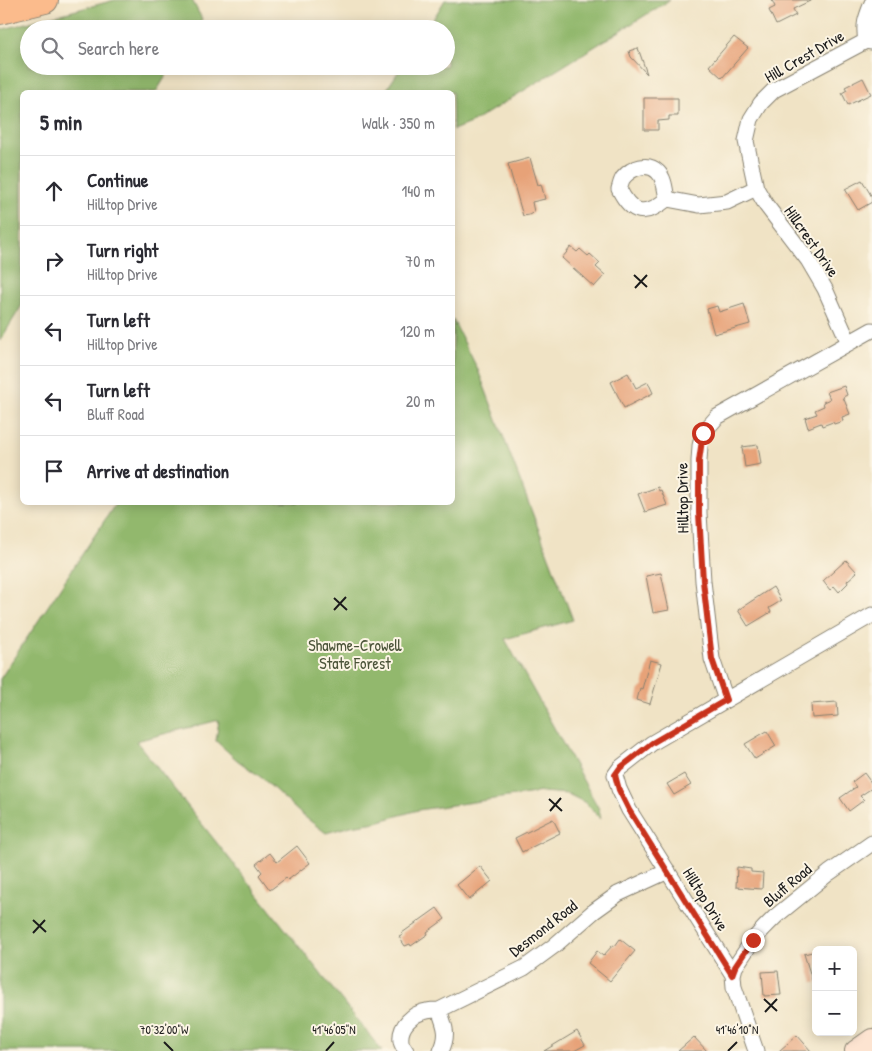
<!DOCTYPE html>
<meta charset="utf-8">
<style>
body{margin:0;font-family:"Patrick Hand",sans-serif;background:#f7f7f7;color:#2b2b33}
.controls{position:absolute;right:15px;bottom:15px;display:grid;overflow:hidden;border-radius:8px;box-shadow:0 2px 12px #0003}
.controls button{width:45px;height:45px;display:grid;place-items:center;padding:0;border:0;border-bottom:1px solid #e1e1e2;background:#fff;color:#2b2b33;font:25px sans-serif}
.stop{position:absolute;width:15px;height:15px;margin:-11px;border:4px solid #c8321e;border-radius:50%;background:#fff}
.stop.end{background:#c8321e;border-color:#fff;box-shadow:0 1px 5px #0008}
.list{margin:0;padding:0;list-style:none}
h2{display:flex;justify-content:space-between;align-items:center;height:65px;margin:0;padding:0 20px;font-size:21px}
h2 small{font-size:16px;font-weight:400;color:#7c7c81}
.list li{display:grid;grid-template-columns:32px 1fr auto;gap:15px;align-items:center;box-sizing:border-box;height:70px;padding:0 20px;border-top:1px solid #e1e1e2}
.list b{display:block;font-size:19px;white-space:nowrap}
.list p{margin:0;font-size:16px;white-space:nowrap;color:#7c7c81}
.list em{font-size:16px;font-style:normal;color:#7c7c81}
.icon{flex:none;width:28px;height:28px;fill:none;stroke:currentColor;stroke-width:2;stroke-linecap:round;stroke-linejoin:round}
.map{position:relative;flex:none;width:872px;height:1051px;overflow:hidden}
.search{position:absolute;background:#fff;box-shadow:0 2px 12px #0003;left:20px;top:20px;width:435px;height:55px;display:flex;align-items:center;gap:12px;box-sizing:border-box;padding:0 18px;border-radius:28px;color:#7c7c81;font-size:19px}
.panel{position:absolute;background:#fff;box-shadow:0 2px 12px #0003;left:20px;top:90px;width:435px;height:415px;border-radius:8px}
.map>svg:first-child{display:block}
</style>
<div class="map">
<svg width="872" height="1051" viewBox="0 0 872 1051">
<rect width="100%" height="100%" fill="#fcf5e5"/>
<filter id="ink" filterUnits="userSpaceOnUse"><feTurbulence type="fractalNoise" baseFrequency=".02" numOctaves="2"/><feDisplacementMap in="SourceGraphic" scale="10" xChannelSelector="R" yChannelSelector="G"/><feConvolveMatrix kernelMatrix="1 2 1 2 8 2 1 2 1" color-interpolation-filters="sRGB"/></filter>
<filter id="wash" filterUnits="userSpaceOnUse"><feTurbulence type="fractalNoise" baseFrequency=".0096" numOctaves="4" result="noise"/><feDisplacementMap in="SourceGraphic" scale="20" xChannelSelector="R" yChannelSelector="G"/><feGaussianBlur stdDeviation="1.12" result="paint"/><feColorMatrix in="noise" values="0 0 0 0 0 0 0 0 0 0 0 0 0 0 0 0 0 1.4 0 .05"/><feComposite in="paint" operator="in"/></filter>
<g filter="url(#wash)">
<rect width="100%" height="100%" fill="#f0e3c5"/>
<path fill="#92b86d" stroke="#576a44" d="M115,0H192L202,19L196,29H29V66H172L156,92H22V305L0,341V30Z
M445,0H670L473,122L453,130L452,92H385L402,66H446V29H427Z
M453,320L478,370L573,620L505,639L599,809L601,819L584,802L568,794L542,792L418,810L376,822L351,826L326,833L301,814L262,778L237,760L216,741L219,720L136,741L382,1051H0V679L116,503L452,502Z"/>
<g id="blocks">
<path fill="#e7a278" d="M772,0H812L793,9L796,15L776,25L769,10L775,7Z
M734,37L748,48L722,78L709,66Z
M638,48L647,74L631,57L629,51Z
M863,78L871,94L848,105L842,93L847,90L845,87Z
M644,98H678V116H669V120L658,121V130H644Z
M530,158L538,185L541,184L545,199L532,202L534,212L529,215L523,216L508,164Z
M862,180L872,197V202L858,210L845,189Z
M571,247L577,252L580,249L588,256L590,254L600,263L596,267L605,275L594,287L562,258Z
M744,304L750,324L714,334L707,309L717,306L719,312Z
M628,373L636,388L648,382L653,393L624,408L611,382Z
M844,386L847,395L843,397L850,414L842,417L843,421L834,424L833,422L822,426L821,423L808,428L805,418L817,414L815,410L824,406L823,402L830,399L827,392Z
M758,445L761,464L745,467L742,447Z
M658,487L659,491L661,490L667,505L645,512L638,494Z
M846,560L857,572L847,581L848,583L839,592L834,586L830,590L823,581Z
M661,573L669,610L653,613L646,576Z
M773,587L781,601L769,608L771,612L748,626L738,610Z
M650,660L662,663L650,704L637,700L640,688L642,689Z
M837,702L838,716L812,718L811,704Z
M767,731L776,746L755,759L745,744Z
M864,773L872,784V788L860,796L864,800L849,811L840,798L856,787L852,782Z
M684,774L691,785L674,795L667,784Z
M553,819L560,833L522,852L515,838Z
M297,846L310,863L288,880L286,878L270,890L259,875L262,872L256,864L270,853L277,862Z
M480,866L492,881L469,900L457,885Z
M737,867L751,869V872L763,873L762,889L736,887Z
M437,908L445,919L427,932L428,934L411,946L410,944L405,946L399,937L403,935L402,933Z
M620,939L635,951L610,981L588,963L597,951L603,956L613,945L615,946Z
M816,951V983H813L804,954Z
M778,971L781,995L764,996L762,972Z
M577,1031L585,1045L574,1051H544Z
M797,1035L811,1051H779Z
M694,1037L707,1051H678Z"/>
</g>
</g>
<g filter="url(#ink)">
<use href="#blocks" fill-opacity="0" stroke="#868070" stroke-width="1"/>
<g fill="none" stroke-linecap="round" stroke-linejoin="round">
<defs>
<path id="minor" d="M866,41C863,24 866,18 872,3
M667,199C665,190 665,179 658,172C648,162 632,167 623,178C621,181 620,186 619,189C632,215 645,217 667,199L699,205L727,202L756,188
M849,343L825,289L808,260L766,205L756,188L746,141L751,119L761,103L774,90L866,41L872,42
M726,700L712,659L703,581L699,513V461L700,446L703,433L717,417L872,330
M733,975L629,810L619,789L615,775L620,768L652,743L872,615
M439,1010C445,1026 449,1035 441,1051
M406,1051C404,1048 401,1044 401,1041C399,1026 413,1013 427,1011C431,1010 435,1010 439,1010L524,968L554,946L593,912L618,894L668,871
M756,1051L734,987L733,975L735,967L753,940L764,928L776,916L829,873L872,843"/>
<path id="secondary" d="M855,1051L872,1039"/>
<path id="motorway" d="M0,11L45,0"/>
</defs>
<use href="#minor" stroke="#868070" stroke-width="17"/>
<use href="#secondary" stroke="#868070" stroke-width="22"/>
<use href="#motorway" stroke="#868070" stroke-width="28"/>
<use href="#minor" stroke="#fff" stroke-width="15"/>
<use href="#secondary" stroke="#fde4d1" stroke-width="20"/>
<use href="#motorway" stroke="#fbbb8c" stroke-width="26"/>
</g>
</g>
<g fill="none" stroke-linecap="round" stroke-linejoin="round" filter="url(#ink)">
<path stroke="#c8321e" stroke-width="6" d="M703,433L699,461V513L703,581L712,659L726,700L652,743L620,768L615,775L619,790L629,810L732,975L735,967L753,940"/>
</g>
<path fill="none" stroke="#1c1c1c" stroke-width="2" d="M634,275L647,287M635,288L647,275M334,598L347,610M334,610L346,597M549,799L562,811M550,811L561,798M33,920L46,932M33,933L45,920M764,999L777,1011M765,1012L777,999M164,1042L173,1051M326,1051L334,1042M728,1051L737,1042"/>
<g text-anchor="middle" stroke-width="4" stroke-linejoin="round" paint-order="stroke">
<g font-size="16" fill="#1c1c1c" stroke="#fcf5e5">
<text transform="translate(804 56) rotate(-30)" y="6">Hill Crest Drive</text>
<text transform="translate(812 241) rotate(55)" y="6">Hillcrest Drive</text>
<text transform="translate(682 498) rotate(-91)" y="6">Hilltop Drive</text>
<text transform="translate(787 885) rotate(-40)" y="6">Bluff Road</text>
<text transform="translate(706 899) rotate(58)" y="6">Hilltop Drive</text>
<text transform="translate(543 928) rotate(-38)" y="6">Desmond Road</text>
</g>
<g font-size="16" fill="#4b5439" stroke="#fcf5e5">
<text x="355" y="651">Shawme-Crowell<tspan x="355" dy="18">State Forest</tspan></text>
</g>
</g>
<g font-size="12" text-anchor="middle" fill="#1c1c1c" stroke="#fcf5e5" stroke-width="4" stroke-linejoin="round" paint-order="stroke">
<text x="334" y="1034">41°46'05"N</text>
<text x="737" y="1034">41°46'10"N</text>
<text x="164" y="1034">70°32'00"W</text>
</g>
</svg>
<div class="controls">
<button>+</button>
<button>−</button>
</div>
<div class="stop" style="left:703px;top:433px"></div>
<div class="stop end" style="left:753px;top:940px"></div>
<div class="search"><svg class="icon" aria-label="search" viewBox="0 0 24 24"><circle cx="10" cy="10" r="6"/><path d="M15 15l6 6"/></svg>Search here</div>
<section class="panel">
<h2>5 min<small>Walk · 350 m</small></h2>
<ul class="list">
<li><svg class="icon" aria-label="ahead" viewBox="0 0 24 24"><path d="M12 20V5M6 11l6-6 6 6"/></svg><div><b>Continue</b><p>Hilltop Drive</p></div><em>140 m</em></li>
<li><svg class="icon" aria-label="right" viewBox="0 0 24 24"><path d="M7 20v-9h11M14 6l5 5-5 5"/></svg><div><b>Turn right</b><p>Hilltop Drive</p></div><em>70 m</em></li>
<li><svg class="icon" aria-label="left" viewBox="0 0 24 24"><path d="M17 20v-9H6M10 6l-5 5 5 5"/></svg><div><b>Turn left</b><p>Hilltop Drive</p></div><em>120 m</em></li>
<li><svg class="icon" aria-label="left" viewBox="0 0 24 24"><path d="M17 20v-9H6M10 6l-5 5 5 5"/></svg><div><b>Turn left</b><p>Bluff Road</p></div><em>20 m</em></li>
<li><svg class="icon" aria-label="arrive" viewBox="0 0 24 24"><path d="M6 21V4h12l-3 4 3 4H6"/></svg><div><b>Arrive at destination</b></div></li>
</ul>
</section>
</div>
